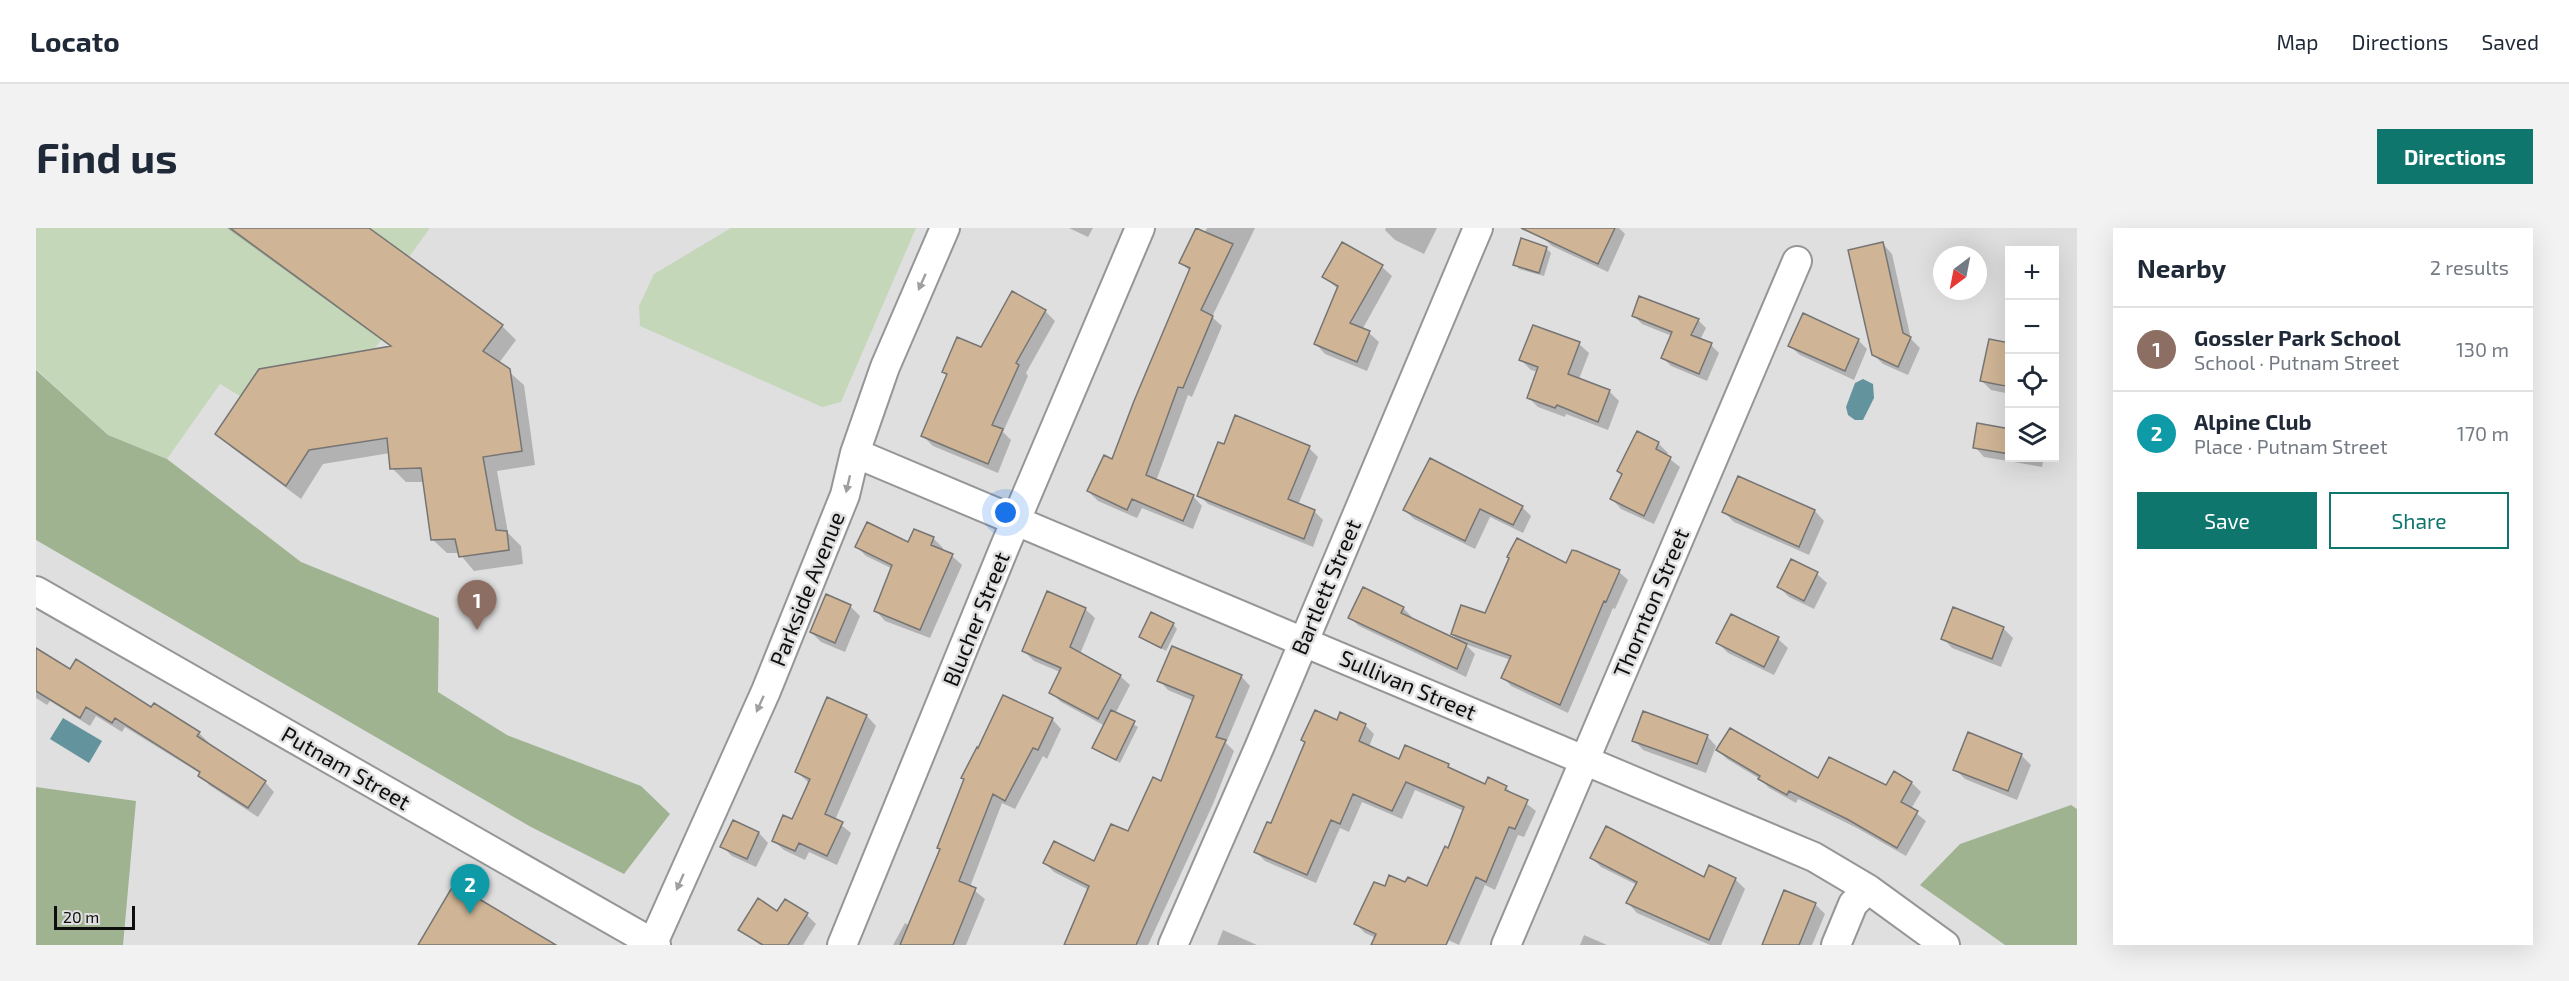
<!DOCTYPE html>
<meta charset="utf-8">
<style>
body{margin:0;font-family:"Exo 2",sans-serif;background:#f2f2f3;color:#1f2937}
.controls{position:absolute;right:18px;top:18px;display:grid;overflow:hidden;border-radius:0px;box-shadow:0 6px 24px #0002}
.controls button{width:54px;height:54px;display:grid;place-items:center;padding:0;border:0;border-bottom:2px solid #e0e1e3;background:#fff;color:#1f2937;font:30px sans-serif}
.compass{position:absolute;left:1897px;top:18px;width:54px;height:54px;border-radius:50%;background:#fff;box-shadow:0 6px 24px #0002;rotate:212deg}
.scale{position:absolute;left:18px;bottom:15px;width:81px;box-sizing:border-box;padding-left:6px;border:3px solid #0e0e0e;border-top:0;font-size:16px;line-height:21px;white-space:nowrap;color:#0e0e0e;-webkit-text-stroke:4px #dfdfe0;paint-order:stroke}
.you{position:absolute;left:970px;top:285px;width:21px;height:21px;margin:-15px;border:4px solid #fff;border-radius:50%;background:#1a73e8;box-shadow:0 0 0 9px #1a73e833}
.badge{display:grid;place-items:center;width:39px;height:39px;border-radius:50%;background:#0f766e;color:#fff;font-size:20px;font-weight:700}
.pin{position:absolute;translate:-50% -50px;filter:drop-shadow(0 2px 3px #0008)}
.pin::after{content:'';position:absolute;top:32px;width:21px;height:18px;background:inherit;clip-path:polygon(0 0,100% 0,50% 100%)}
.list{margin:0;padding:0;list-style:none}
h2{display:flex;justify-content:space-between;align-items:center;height:78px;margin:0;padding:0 24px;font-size:26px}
h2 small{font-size:20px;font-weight:400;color:#747a83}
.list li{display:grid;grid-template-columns:39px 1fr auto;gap:18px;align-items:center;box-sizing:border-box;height:84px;padding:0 24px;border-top:2px solid #e0e1e3}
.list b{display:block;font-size:22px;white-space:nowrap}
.list p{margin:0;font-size:20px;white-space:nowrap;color:#747a83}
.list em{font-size:20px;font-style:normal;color:#747a83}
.actions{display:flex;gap:12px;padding:18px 24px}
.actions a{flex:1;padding:14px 0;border:2px solid #0f766e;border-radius:0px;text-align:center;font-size:21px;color:#0f766e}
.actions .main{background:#0f766e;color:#fff}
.icon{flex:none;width:33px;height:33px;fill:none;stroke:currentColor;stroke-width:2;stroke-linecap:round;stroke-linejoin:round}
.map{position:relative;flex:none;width:2041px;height:717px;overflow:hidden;border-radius:0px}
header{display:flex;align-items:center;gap:36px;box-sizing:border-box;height:84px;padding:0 30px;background:#fff;border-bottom:2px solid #e0e1e3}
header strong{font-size:28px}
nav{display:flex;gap:33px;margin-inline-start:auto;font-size:21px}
.intro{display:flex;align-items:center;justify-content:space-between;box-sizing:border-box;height:144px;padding:0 36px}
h1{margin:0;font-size:42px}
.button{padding:15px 27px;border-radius:0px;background:#0f766e;color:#fff;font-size:21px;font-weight:700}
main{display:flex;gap:36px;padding:0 36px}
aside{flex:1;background:#fff;border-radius:0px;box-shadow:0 6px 24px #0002}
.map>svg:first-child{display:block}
</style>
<header>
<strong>Locato</strong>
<nav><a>Map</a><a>Directions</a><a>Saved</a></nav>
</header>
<div class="intro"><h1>Find us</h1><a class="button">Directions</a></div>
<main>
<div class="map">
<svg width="2041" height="717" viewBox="0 0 2041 717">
<rect width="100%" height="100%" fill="#dfdfe0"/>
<path fill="#c5d7b9" d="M0,0H194L346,111L339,120L223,141L204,168L184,156L131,231L72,207L0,141Z
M333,0H394L373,29Z
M695,0H880L805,174L786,179L604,98L603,78L618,46Z"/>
<path fill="#9fb391" d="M0,142L72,207L131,231L265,334L403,390L402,464L471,507L605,558L634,586L588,646L495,599L0,312Z
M0,559L100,573L87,717H0Z
M2035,577L2041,581V717H1969L1884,657L1924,616Z"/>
<path fill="#63939c" d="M1827,151L1837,156L1838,170L1827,192H1819L1812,187L1810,179L1819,155Z
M27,490L66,513L53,535L14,511Z"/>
<path fill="#0003" d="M191,0H330L466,98L480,112L463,135L488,157L499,237L461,243L472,305L485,318L487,336L438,343L423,325H411L396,311L389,254H370L356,240L354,225L287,236L265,271L195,219L181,205L355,119Z
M1033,0H1057L1052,9Z
M1162,0L1169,4L1171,0H1219L1176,89L1186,98L1156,169L1152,167L1120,253L1157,268L1166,278L1157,301L1106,280L1101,290L1062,273L1052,263L1077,233L1154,43L1145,35Z
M1350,0H1401L1388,26L1359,12L1349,2Z
M1510,0H1583L1589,6L1572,44L1516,18L1506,9Z
M1307,16L1346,39L1356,48L1326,102L1333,105L1343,114L1331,143L1289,126L1280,116L1302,61L1288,49Z
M1847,16L1856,26L1875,111L1884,120L1872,147L1847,136L1837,126Z
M1510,20L1515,25L1508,48L1483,41L1479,36Z
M1009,83L1019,93L990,145L992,148L967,204L975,212L962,245L897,218L887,208L912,148L908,143Z
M1598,88L1662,92L1670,100L1664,112L1675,117L1683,125L1671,153L1635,138L1627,130L1636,108L1606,96Z
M1822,112L1831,121L1818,152L1764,127L1754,118Z
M1543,116L1553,125L1543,151L1574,164L1583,173L1572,202L1530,186L1529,189L1502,179L1492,169L1502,144L1495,142L1485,132Z
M1945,152L1974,161V166L1955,162Z
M1974,203V230H2008L2006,239L1948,229L1939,219Z
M1622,215L1632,225L1630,228L1644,239L1618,296L1585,281L1576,271L1587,247L1583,243Z
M1273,220L1282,229L1262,277L1278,283L1287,292L1277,319L1172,276L1163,267Z
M1703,250L1779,283L1788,293L1773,327L1698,294L1688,284Z
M1486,279L1495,288L1487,305L1454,289L1439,321L1378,291L1368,282Z
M897,310L907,320L906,323L916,328L926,337L894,410L849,393L840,383L857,341L830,328L820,318L873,316Z
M1756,333L1781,346L1791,355L1778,381L1753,369L1743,359Z
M1531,337L1583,344L1592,352L1579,381L1577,380L1532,485L1475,458L1467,449L1475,432L1429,416L1439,426L1430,449L1323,398L1314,390L1367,380L1376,389L1375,391L1424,414L1416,406Z
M814,378L824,388L809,424L785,414L775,404Z
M1049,381L1059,390L1044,426L1084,448L1094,457L1079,486L1102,499L1084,535L1058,519L1069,498L1025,474L1015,465L1024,444L998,433L988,423Z
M1137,396L1141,401L1130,423L1104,408Z
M1967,400L1977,410L1965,439L1916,420L1907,410Z
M1742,411L1752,420L1738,447L1692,425L1682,415Z
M0,422L34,443L163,505L172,514L171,517L229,554L238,564L222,589L173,557L165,546L89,499L86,504L60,488L54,498L14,473L11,477L0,470Z
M1205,448L1214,458L1190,515L1198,523L1177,576L1112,717H1028L1053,662L1018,644L1009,635H1058L1092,605L1126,555L1158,473L1132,462L1123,452Z
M792,471L831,488L840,498L799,592L815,605L801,637L773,624L769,632L748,622L738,613L757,593L773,555L761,544Z
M1016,491L1025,501L1011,531L1007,528L979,581L966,575L934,659L949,671L930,717H857L869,695L874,698L906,622Z
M1302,494L1329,497L1338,506L1333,519L1364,533L1370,519L1413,538L1419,544L1450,558L1453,551L1470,560L1500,583L1488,609L1482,607L1459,662L1449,657L1423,717L1401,707L1397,717H1337L1340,710L1329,705L1320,696L1349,659L1370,656L1392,660L1413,622L1428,583L1379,562L1366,591L1326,574L1313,604L1304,600L1280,655L1229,633L1220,624Z
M1671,508L1680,518L1670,545L1607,522L1598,512Z
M1682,522L1783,553L1850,559L1858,545L1876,555L1885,564L1875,581L1890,593L1870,628L1821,600L1762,571L1760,575L1733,560L1724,551L1691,531Z
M1985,527L1995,537L1981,572L1929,551L1919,541Z
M698,594L723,605L732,615L720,639L696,628L686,618Z
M1555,629L1669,651H1699L1709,661L1685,717H1674L1601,685L1592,675L1601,657L1565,639Z
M1779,676L1789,686L1776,717H1727Z
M771,687L780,696L767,717H724L704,701Z
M1187,702L1221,717H1181Z
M1548,707L1571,717H1544Z"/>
<path fill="#cfb495" stroke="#767574" stroke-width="1.5" d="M194,0H333L467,97L447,123L474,141L486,223L447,229L460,302L471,303L473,322L423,329L419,311L395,312L385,240L354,241L351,210L273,222L250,258L179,206L223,141L355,118Z
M1160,0L1197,16L1165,82L1177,88L1147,160L1142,159L1110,247L1158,267L1147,293L1096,271L1091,282L1051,263L1068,227L1076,231L1098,173L1154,40L1143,35Z
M1485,0H1579L1562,36Z
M1485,10L1511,19L1503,45L1477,37Z
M1306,14L1347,37L1314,95L1334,103L1321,134L1278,116L1302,58L1286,49Z
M1847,14L1867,105L1875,109L1862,139L1836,127L1812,22Z
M976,63L1010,82L980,135L983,137L956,197L967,201L952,236L885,208L911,146L906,144L921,109L945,119Z
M1603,68L1663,91L1655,107L1676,115L1663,146L1625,130L1636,104L1596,88Z
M1767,85L1823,111L1809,143L1752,118Z
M1497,97L1544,114L1532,146L1574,162L1562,194L1521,177L1519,180L1491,170L1502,139L1483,132Z
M1953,111L1974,115V159L1944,153Z
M1199,187L1274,218L1252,271L1279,282L1268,311L1161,268L1182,214L1188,216Z
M1941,195L1974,201V226L1937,220Z
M1601,203L1623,214L1620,221L1635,229L1608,288L1574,271L1586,246L1581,243Z
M1394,230L1487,278L1477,297L1444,281L1429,313L1367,282Z
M1702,248L1779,282L1763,319L1686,284Z
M831,294L872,314L878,301L898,309L895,317L917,326L884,402L838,383L856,337L819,319Z
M1481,310L1530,335L1536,322L1541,323L1584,342L1570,374L1568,373L1524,477L1465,450L1475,428L1415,406L1425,377L1449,385L1473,330L1471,329Z
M1755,331L1782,344L1768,373L1741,359Z
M1327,359L1368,379L1365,385L1431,416L1421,441L1312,390Z
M1011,363L1050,380L1034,419L1085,447L1062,491L1013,465L1025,440L986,423Z
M790,366L815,377L799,415L774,404Z
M1917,379L1968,399L1956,431L1905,411Z
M1115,384L1138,395L1125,420L1103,409Z
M1695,386L1743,409L1728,439L1680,415Z
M1136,418L1206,447L1180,509L1190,512L1100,717H1028L1053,658L1007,635L1018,613L1058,633L1075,596L1092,603L1117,549L1125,553L1158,468L1121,453Z
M0,420L34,441L40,431L115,479L118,475L164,504L161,508L230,553L212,580L162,548L164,544L79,490L76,495L50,479L44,490L0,463Z
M967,467L1017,490L1002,522L997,520L969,573L957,566L923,653L940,660L917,717H864L904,621L901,620L928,551L925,550L941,519L942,520Z
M791,469L831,487L789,586L807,594L791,628L763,615L759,623L736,613L747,587L756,591L774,551L759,544Z
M1075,482L1099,493L1080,532L1056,520Z
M1279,482L1301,492L1304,484L1330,496L1323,513L1363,531L1369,517L1413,536L1412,539L1449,556L1452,549L1471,558L1469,562L1492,572L1479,601L1473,599L1450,654L1440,649L1410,717H1335L1340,706L1318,696L1338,654L1349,658L1353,647L1369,654L1372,649L1391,658L1409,618L1412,620L1428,579L1370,554L1356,583L1317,566L1304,596L1295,592L1271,647L1218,624L1231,594L1235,595L1269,514L1265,512Z
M1607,483L1672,507L1661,536L1596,513Z
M1694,500L1782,550L1793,529L1850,557L1858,543L1876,554L1865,574L1882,583L1861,620L1811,591L1753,563L1751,567L1722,551L1724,548L1680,522Z
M1932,504L1986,526L1972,563L1917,542Z
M697,592L723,604L711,631L684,619Z
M1570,598L1668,649L1673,637L1700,650L1673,712L1590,675L1601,654L1554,630Z
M418,656L520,717H382Z
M1748,662L1780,675L1763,717H1726Z
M722,670L741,683L749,671L772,685L752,717H727L702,702Z"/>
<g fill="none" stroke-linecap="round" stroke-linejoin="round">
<defs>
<path id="minor" d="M819,225L1778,629L1832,661L1909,717
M0,363L620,717
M617,715L730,463L809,267L819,225L849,139L909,0
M806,717L969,318L1104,0
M1137,717L1223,520L1442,0
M1470,717L1761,33
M1800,717L1817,676L1832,661"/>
</defs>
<use href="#minor" stroke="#959697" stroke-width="32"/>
<use href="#minor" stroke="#fff" stroke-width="28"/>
</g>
<defs><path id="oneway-solid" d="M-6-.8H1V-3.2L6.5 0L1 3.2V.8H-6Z" transform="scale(1.5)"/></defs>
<g fill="#9f9f9f">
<use href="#oneway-solid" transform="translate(886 54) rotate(114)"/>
<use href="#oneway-solid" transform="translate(812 256) rotate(103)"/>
<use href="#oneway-solid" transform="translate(724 476) rotate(114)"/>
<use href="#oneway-solid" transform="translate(644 654) rotate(114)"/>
</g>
<g text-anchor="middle" stroke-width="5" stroke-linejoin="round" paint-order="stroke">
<g font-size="22" fill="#0e0e0e" stroke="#dfdfe0">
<text transform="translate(1290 359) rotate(-67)" y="8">Bartlett Street</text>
<text transform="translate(771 361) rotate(-68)" y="8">Parkside Avenue</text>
<text transform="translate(1615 375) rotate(-67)" y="8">Thornton Street</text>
<text transform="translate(940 391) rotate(-68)" y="8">Blucher Street</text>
<text transform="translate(1372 457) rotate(23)" y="8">Sullivan Street</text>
<text transform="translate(310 540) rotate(30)" y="8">Putnam Street</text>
</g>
</g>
</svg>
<div class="controls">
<button>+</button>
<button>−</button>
<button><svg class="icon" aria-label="locate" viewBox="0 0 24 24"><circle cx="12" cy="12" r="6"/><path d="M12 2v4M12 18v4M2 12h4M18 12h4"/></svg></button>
<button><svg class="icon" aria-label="layers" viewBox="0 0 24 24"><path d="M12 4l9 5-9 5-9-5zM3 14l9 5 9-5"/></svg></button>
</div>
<svg class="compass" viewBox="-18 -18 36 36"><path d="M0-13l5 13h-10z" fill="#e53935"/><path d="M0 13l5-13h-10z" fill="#747a83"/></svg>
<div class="scale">20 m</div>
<div class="you"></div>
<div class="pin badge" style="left:441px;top:402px;background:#8d6e63">1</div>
<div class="pin badge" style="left:434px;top:686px;background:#0f9aa8">2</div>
</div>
<aside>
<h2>Nearby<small>2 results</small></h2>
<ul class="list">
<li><span class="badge" style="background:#8d6e63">1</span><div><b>Gossler Park School</b><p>School · Putnam Street</p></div><em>130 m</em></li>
<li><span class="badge" style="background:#0f9aa8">2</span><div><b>Alpine Club</b><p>Place · Putnam Street</p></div><em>170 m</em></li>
</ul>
<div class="actions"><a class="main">Save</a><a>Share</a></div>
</aside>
</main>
